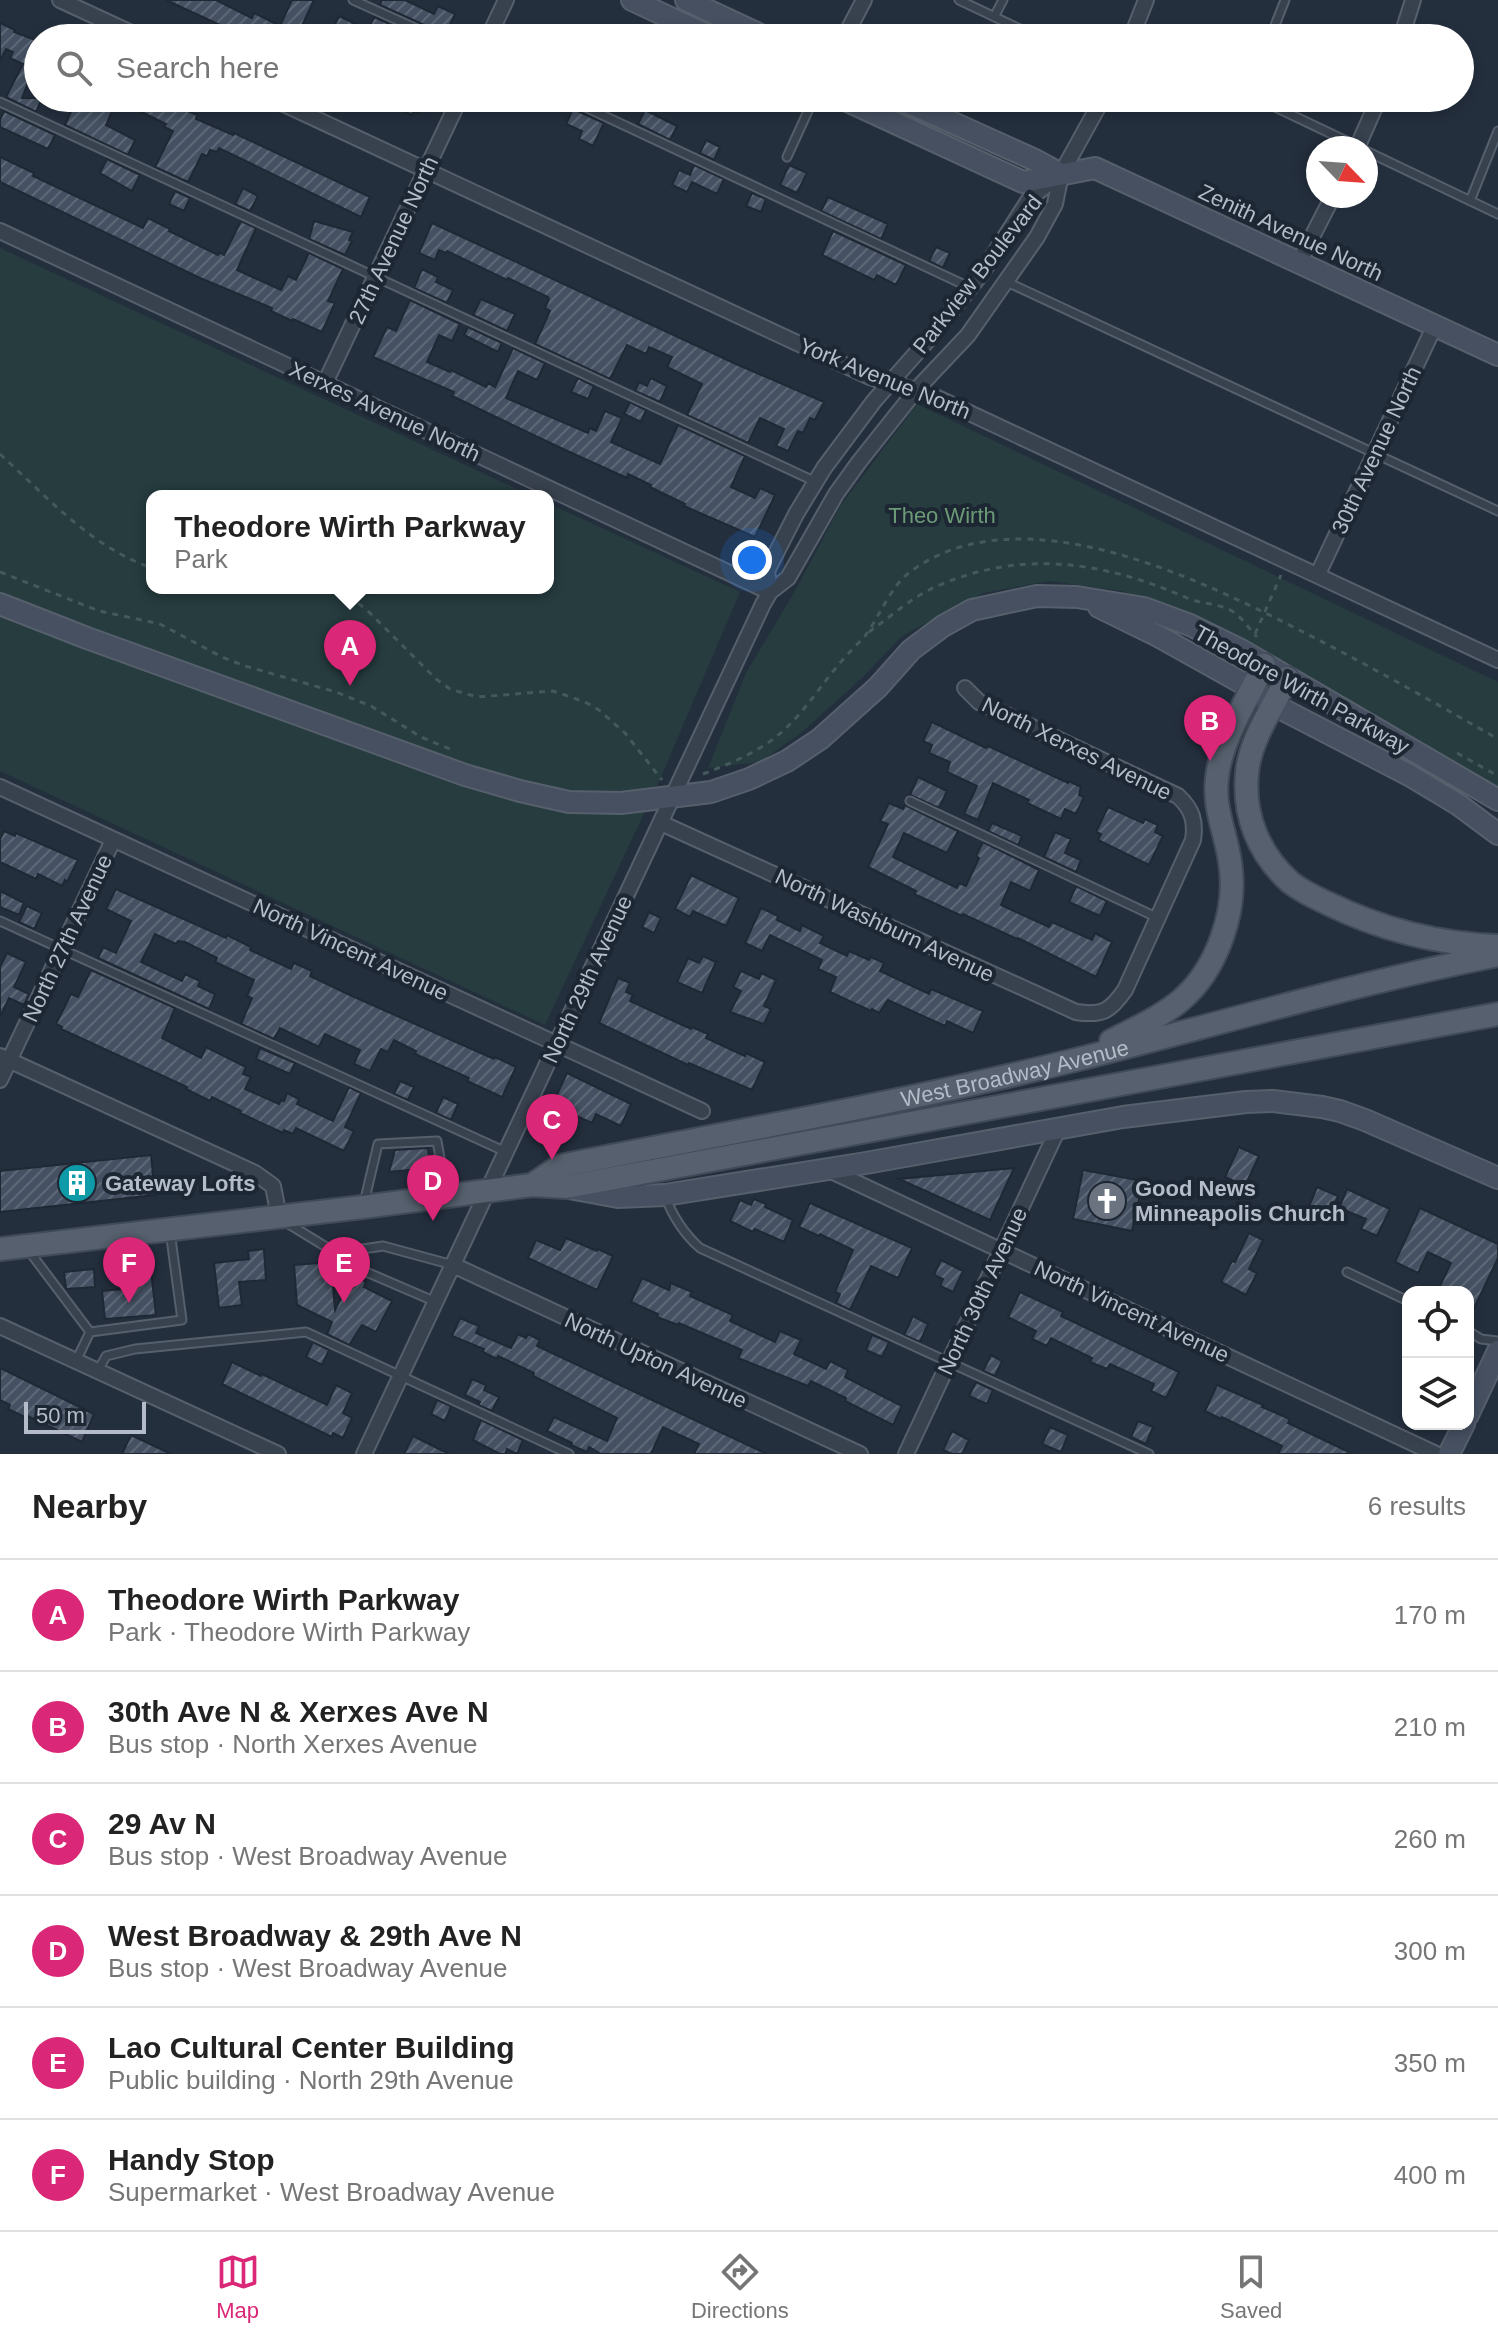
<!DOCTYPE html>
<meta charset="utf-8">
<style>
body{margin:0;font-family:Helvetica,sans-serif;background:#f2f2f2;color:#222}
.controls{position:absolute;right:24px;bottom:24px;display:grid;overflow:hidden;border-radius:16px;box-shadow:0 4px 12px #0003}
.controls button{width:72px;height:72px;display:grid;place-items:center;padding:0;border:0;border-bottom:2px solid #e0e0e0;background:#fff;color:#222;font:40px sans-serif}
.compass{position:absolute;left:1306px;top:136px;width:72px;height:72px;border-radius:50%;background:#fff;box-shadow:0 4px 12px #0003;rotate:115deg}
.scale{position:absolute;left:24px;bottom:20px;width:122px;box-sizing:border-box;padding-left:8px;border:4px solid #b4bcc9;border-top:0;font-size:22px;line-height:28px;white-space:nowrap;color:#b4bcc9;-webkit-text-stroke:6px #1d2633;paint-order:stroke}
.you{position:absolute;left:752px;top:560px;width:28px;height:28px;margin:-20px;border:6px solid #fff;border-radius:50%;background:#1a73e8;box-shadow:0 0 0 12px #1a73e833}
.badge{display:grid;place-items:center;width:52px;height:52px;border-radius:50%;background:#db2777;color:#fff;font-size:26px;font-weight:700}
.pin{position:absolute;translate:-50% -66px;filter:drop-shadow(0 2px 4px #0008)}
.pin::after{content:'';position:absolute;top:42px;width:28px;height:24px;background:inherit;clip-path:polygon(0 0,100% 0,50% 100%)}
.popup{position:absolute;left:146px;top:490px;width:408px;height:104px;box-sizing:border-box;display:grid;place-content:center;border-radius:16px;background:#fff;filter:drop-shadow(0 2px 6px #0005);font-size:26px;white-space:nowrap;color:#767676}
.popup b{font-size:30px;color:#222}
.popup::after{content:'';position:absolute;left:50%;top:100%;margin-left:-16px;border:16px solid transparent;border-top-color:#fff}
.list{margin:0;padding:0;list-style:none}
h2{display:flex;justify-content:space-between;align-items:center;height:104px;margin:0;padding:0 32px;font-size:34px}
h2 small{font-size:26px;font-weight:400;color:#767676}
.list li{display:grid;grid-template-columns:52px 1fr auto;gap:24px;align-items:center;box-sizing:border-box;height:112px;padding:0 32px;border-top:2px solid #e0e0e0}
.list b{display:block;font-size:30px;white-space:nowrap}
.list p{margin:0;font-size:26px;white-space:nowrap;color:#767676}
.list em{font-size:26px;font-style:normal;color:#767676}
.icon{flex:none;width:44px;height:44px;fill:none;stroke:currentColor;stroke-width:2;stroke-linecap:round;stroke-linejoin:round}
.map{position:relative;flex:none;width:1498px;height:1454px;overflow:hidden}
.search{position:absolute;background:#fff;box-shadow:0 4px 12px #0003;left:24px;right:24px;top:24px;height:88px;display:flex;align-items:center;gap:20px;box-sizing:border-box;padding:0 28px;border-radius:44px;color:#767676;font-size:30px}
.sheet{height:776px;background:#fff}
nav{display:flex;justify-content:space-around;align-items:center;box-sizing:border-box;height:112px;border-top:2px solid #e0e0e0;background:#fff;font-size:22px;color:#767676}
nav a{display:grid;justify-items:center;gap:4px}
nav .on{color:#db2777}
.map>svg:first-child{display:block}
</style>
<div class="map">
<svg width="1498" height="1454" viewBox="0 0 1498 1454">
<defs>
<pattern id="building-hatch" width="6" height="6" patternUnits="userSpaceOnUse" patternTransform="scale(2)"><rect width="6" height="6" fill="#455162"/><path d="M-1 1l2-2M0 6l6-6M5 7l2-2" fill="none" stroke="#5d6877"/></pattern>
</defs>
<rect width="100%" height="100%" fill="#242f3e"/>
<path fill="#263c3f" d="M0,248L532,496H152V588H548V503L740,592L661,777L545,1025L0,771Z
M917,404L1498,682V809L1190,625L1122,591L1049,581L983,593L902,636L862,678L801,733L760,762L708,768L746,673L795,591L841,505Z"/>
<path fill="url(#building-hatch)" stroke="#1f2835" stroke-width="2" d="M166,0H216L252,18L254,13L280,26L292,0H314L298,34L306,38H256L237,29L235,32Z
M382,0H405L434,14L438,6L455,14L444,37L440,32L380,5Z
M339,16L368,30L374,17L420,38H346L332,31Z
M0,23L15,30L14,32L38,41V58L22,98H42L36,112L6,97L23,64L10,58L13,52L6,49L0,61Z
M77,98H158L197,115L196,119L233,135L234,133L370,197L361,217L219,148L217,152L210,150L207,156L202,154L188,182L155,167L173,131L164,127L166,124L117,100L106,125L135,140L128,155L65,125Z
M375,98H425L419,113L414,111L412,115Z
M581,98H615L609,111Z
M573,109L604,123L593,146L579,139L582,131L566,124Z
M645,110L677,126L670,140L638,124Z
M4,111L55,135L48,149L0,127V120Z
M706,140L720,147L714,160L700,153Z
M0,157L34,173L33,176L143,228L148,218L170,229L169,231L218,255L220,252L224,255L241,221L256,228L237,270L281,290L288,276L296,280L309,253L339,267L343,269L328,301L335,303L322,332L293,319L292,321L271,311L272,308L200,278L0,182Z
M107,159L140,175L132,191L100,173Z
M694,165L724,179L717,194L692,182L687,192L672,185L679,170L690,175Z
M789,165L807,173L797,193L780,185Z
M243,188L258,196L250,211L235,204Z
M175,191L190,198L184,211L169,204Z
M752,193L766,199L761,212L746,206Z
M828,197L888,224L881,239L821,211Z
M314,221L353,232L349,240L352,241L345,255L309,239Z
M432,223L736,364L824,402L815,420L810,418L803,433L798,431L788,451L776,446L784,429L760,418L748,443L687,415L702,384L667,367L672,357L649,347L646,354L627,345L610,379L535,344L550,311L545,308L549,299L548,297L508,278L507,280L447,251L446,253L439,250L435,260L419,253Z
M833,231L906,265L896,285L877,275L874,280L822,255Z
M936,247L950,253L943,268L929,261Z
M422,269L438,277L436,282L453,290L447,303L414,288Z
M481,299L515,314L507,331L473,315Z
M410,300L460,324L452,341L439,335L427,362L450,372L451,370L486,387L488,383L495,387L513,348L545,363L537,380L518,371L506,398L588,433L590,428L596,431L605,411L622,418L611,442L660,464L678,425L745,456L731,487L755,498L760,488L775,495L755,537L684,506L685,504L650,487L651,485L628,474L627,478L563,449L452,396L454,392L373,357L387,327L396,331Z
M468,327L502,343L498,352L464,335Z
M578,378L594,386L588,399L571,392Z
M651,378L667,386L660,402L635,391L639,382L647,386Z
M630,402L646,410L641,422L624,414Z
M932,722L986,748L988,746L1068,783L1069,781L1081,787L1079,795L1084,797L1076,814L1065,809L1061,819L1027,803L1029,800L993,783L978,820L964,814L977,786L947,772L950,762L929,753L932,745L923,741Z
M918,777L947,791L939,808L910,795Z
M889,803L903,809L905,805L958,831L947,853L904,833L893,857L957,888L959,883L966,886L979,858L976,856L983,842L1039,870L1030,891L1011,882L1001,905L1049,927L1052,922L1092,940L1095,933L1112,942L1096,977L1018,938L1017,939L963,914L962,916L914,894L916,891L868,867L888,824L880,821Z
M1108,807L1143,823L1145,819L1158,825L1155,832L1163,836L1149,865L1098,840L1101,834L1096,832Z
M992,823L1022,836L1018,845L988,831Z
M4,831L15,836L16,833L78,860L67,882L65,880L62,886L38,874L36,879L0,862V839Z
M1055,832L1071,839L1065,853L1081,860L1076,872L1044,857Z
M691,875L739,898L726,926L693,911L690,917L675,909Z
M1076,886L1107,901L1100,916L1069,902Z
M116,889L226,938L227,935L251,947L250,950L291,969L294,963L312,971L310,976L352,996L494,1059L495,1057L516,1067L502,1097L467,1081L469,1078L415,1054L416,1051L394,1040L388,1052L381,1049L370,1071L354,1064L360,1050L325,1034L319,1047L280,1028L274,1039L241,1024L252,998L247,996L254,980L215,962L217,958L185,942L178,941L176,944L155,934L141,962L182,981L185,974L200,981L198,986L215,994L209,1009L98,958L103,947L116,953L131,921L106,909Z
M0,891L24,903L19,915L0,907Z
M27,906L42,913L34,929L19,922Z
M761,908L778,916L777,920L800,931L802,925L824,936L820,943L847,956L849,951L869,960L871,957L884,963L880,971L929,994L931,989L983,1011L973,1033L947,1021L945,1026L888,1000L879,1013L872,1009L871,1011L830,992L836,977L818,969L822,960L770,935L762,951L745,943Z
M649,912L661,918L654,933L642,927Z
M7,953L26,962L14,987L29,994L24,1005L9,998L0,1017V967Z
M703,956L716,962L702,993L677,982L688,958L699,963Z
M91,970L175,1008L162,1038L201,1058L206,1047L246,1067L243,1074L251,1077L245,1089L279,1104L281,1100L284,1101L287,1093L299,1099L297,1104L333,1121L349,1087L361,1093L345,1127L354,1131L344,1151L296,1128L293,1134L284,1130L283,1133L240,1113L241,1111L212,1097L210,1101L186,1089L187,1087L61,1029L62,1027L56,1024L71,994L78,997Z
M741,971L759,979L761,973L776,980L764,1006L771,1009L764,1024L730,1012L741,991L733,987Z
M618,978L630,983L626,992L633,995L630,1001L691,1029L692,1027L708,1034L706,1038L745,1056L746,1053L765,1062L752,1090L689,1063L688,1065L599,1023Z
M260,1048L295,1063L290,1074L256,1059Z
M567,1073L631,1104L621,1126L596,1114L592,1123L552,1105Z
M400,1081L414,1087L408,1100L394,1094Z
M443,1097L458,1104L451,1120L436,1113Z
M1239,1147L1259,1156L1245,1186L1225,1177Z
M428,1148L430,1168L389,1172L395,1150Z
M151,1155L155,1195L0,1212V1171Z
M1014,1168L990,1220L899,1179Z
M1083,1170L1143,1181L1132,1231L1073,1219Z
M1317,1187L1338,1196L1328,1219L1307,1211Z
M1347,1189L1390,1209L1377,1236L1361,1229L1366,1219L1339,1208Z
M754,1199L766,1204L765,1207L793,1220L784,1242L755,1229L753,1232L730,1221L740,1200L751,1205Z
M810,1203L912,1248L898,1278L871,1266L850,1310L836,1303L840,1294L835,1292L853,1250L820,1234L819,1236L799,1227Z
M1420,1208L1498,1244V1258L1468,1321V1292H1447L1439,1288L1451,1263L1428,1252L1418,1273L1395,1262Z
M1249,1233L1263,1240L1249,1269L1257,1273L1246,1295L1221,1282L1232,1261L1235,1262Z
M566,1238L597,1251L598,1249L613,1256L597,1290L528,1258L536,1240L560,1250Z
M264,1249L266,1280L239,1282L242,1305L219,1308L214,1263L249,1259L248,1251Z
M941,1260L963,1271L953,1292L940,1286L943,1279L934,1275Z
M150,1262L156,1315L105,1319L102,1291L122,1289L120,1265Z
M331,1262L335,1310L352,1275L366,1282L364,1287L392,1301L376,1332L362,1325L349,1345L327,1334L332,1322L297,1305L294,1265Z
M94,1269L95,1287L66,1289L64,1272Z
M642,1278L669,1290L671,1283L692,1292L690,1296L733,1315L730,1321L775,1342L780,1331L801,1340L794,1354L826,1369L830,1361L848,1370L845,1377L902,1406L893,1425L845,1401L846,1398L811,1381L808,1386L738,1358L742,1350L679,1323L678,1325L657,1317L658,1314L631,1302Z
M1020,1292L1063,1312L1061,1316L1179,1372L1166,1398L1151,1391L1154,1384L1110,1364L1107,1369L1090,1362L1092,1358L1051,1338L1047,1346L1032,1339L1036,1331L1008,1317Z
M913,1316L928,1324L920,1342L904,1335Z
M460,1318L479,1326L476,1333L511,1348L518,1334L526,1338L528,1334L540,1340L537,1346L767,1454H694L699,1444L663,1427L651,1454H601L589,1447L587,1452L571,1445L572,1443L547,1431L554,1417L607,1441L617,1418L533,1376L534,1373L498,1356L497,1359L483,1352L484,1349L452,1336Z
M872,1335L889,1342L882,1357L866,1350Z
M313,1342L329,1350L322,1365L306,1357Z
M991,1355L1002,1361L995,1376L983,1371Z
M232,1362L261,1376L262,1374L327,1405L336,1385L352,1393L343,1413L352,1418L343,1438L333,1433L332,1437L222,1384Z
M0,1368L94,1414L82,1442L28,1416L27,1418L8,1409L10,1405L0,1400Z
M472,1379L486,1385L484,1390L499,1397L492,1411L478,1405L480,1402L465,1395Z
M976,1382L993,1390L987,1404L969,1396Z
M1217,1385L1263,1405L1262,1407L1290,1419L1288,1423L1353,1454H1278L1282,1446L1222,1417L1221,1419L1205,1411Z
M437,1400L451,1406L445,1421L431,1414Z
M481,1420L523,1440L517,1454L507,1449L505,1454H500L473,1440Z
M1138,1421L1153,1427L1146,1444L1131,1437Z
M1050,1427L1068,1435L1061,1452L1042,1444Z
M952,1431L969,1440L962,1454H952L943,1450Z
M131,1435L171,1454H122Z
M413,1436L449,1454H404Z"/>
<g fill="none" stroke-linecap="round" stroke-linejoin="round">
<defs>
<path id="lane" d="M353,0L437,38
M959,0L1039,38
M994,17L1003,0
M1270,38L1285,0
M566,98L971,288
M1256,98L1359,147
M0,102L816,482
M1366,151L1498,214
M787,157L814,98
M1470,201L1498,131
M1007,282L1498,511
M910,801L1158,918
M0,921L506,1152
M665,1196C673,1217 683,1233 700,1248L1149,1454
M364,1203L378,1144L437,1141L446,1191
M287,1223L336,1253L343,1262L436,1302
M29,1251L90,1332L182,1320L170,1231
M336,1253L383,1246L453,1265
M1347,1272L1408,1301
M1468,1331L1481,1339L1498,1341
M76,1361L90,1332
M98,1371L106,1356L135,1349L306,1332L569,1454"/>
<path id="street" d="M60,0L142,38
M488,38L506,0
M844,38L864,0
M1131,38L1146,0
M1401,38L1413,0
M271,98L870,377L931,395L1498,660
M1357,148L1379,98
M0,231L770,592
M1299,262L1333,196
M325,383L460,98
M1318,574L1435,325
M770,592L767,571L796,514L824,468L874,401L927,341L982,273L1030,198L1056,178
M0,787L702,1111
M661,823L1076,1012C1103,1016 1110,1011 1125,990L1193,840C1196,821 1192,809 1178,796L979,702L965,688
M0,1056L255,1173L273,1186L279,1217
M0,1080L113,840
M827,1169L1436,1454
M453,1265L860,1454
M0,1326L278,1454
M364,1454L763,604L770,592L788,578L836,494L859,462L917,389L968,335L1037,237L1055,204L1061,174L1103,98
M906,1454L1058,1129"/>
<path id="secondary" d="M632,0L713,38
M686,0L767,38
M841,98L1023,182L1095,168L1498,355
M898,98L1035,160L1061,174
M0,604L87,638L465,775L520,791L569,802L621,803L711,792L749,779L787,761L820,739L878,687L911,650L943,626L972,610L1037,596L1077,597L1144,608L1190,625L1241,650L1498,800
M1099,607L1158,636L1253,689L1274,705L1409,775L1459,805L1498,834
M569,1188L618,1197L665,1195L866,1163L1123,1117L1246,1102L1273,1101L1322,1107L1340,1111L1365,1120L1498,1178
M1468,1415L1498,1351
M1449,1454L1464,1424"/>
<g id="primary">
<path d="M1287,678C1273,708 1250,739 1247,773C1243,815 1258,853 1290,882C1301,891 1314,897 1327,903C1380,929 1438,944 1497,946"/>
<path d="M1111,1041C1134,1029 1159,1018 1180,1001C1217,970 1238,910 1230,862C1226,833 1213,808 1217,778C1221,739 1247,700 1264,665"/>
<path id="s1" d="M532,1185L560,1166C732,1132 905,1102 1075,1060C1216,1025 1356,983 1498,955"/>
<path d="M0,1249L363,1207L532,1185L566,1187L1498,1014"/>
</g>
</defs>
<use href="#lane" stroke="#565f6c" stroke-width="11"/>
<use href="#street" stroke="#565f6c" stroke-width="18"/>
<use href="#secondary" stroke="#565f6c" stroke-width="24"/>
<use href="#primary" stroke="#414a57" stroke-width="26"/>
<path stroke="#44595c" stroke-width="3" stroke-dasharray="6 6" stroke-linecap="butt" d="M0,454C47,497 91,547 152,568
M0,572L99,611L160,624L222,657L245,666L336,692L371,706L421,737L450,749
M340,588L370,613L436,679L450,689L477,697L553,691L585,702L599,710L625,733L662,780
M869,632C890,617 911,598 935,587C1021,549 1101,561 1185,597C1199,604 1218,603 1232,611C1242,617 1249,629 1257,637
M1255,634L1281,575
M1457,753L1498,776
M703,774C724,766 744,758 763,746C797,725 815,692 840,663C848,653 857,645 865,636C880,616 890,587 910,572C1020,490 1202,580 1307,634C1372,667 1435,703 1498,739"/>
<use href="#lane" stroke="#38414e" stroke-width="7"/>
<use href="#street" stroke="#38414e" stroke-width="14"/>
<use href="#secondary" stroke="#465061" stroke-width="20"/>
<use href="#primary" stroke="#56606e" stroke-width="22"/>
</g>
<defs>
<symbol id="building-disc" viewBox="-11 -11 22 22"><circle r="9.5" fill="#0f9aa8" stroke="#1d2633"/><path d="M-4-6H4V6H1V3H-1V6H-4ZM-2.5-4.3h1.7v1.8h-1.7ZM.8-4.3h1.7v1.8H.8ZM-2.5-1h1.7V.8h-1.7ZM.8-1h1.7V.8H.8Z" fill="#fff"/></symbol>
<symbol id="church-disc" viewBox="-11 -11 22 22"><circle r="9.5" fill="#6b7280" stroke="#1d2633"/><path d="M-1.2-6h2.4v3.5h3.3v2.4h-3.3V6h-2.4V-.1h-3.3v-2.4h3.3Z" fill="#fff"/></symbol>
</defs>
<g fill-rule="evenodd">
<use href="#building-disc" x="55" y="1161" width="44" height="44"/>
<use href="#church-disc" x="1085" y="1179" width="44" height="44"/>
</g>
<g text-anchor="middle" stroke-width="8" stroke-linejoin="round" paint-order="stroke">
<g font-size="22" fill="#b4bcc9" stroke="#1d2633">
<text transform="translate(1291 232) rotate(25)" y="8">Zenith Avenue North</text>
<text transform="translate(393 240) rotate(-65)" y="8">27th Avenue North</text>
<text transform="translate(977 274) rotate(-52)" y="8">Parkview Boulevard</text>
<text transform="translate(885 378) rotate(22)" y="8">York Avenue North</text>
<text transform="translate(385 411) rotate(25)" y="8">Xerxes Avenue North</text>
<text transform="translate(1376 450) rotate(-65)" y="8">30th Avenue North</text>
<text transform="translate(1302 689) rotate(29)" y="8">Theodore Wirth Parkway</text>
<text transform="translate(1077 748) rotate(26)" y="8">North Xerxes Avenue</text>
<text transform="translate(885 925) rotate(25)" y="8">North Washburn Avenue</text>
<text transform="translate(67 938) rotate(-65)" y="8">North 27th Avenue</text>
<text transform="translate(351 949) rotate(25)" y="8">North Vincent Avenue</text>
<text transform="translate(587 979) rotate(-65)" y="8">North 29th Avenue</text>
<text dy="8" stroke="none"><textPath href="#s1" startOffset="498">West Broadway Avenue</textPath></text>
<text transform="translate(982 1291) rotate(-65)" y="8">North 30th Avenue</text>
<text transform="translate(1132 1311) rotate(25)" y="8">North Vincent Avenue</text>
<text transform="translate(656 1360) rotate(25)" y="8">North Upton Avenue</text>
</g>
<g font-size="22" fill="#6b9a76" stroke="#1d2633">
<text x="942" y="523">Theo Wirth</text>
</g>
<g font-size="22" font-weight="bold" fill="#b4bcc9" stroke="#1d2633" text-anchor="start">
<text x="105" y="1191">Gateway Lofts</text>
<text x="1135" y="1196">Good News<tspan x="1135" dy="25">Minneapolis Church</tspan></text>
</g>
</g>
</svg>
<div class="controls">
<button><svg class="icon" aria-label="locate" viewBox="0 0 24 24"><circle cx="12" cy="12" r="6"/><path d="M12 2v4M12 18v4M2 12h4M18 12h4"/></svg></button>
<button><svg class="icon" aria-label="layers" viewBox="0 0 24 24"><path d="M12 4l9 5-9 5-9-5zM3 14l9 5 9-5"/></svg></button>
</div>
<svg class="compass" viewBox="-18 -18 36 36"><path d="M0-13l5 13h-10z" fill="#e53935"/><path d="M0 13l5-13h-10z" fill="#767676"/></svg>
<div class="scale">50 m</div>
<div class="you"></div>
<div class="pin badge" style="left:350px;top:686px">A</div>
<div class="popup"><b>Theodore Wirth Parkway</b>Park</div>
<div class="pin badge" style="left:1210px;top:761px">B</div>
<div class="pin badge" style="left:552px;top:1160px">C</div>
<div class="pin badge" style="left:433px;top:1221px">D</div>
<div class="pin badge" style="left:344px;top:1303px">E</div>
<div class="pin badge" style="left:129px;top:1303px">F</div>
<div class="search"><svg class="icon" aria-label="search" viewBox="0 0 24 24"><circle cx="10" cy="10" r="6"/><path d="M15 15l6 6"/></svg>Search here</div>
</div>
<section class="sheet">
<h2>Nearby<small>6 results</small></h2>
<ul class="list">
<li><span class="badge">A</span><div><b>Theodore Wirth Parkway</b><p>Park · Theodore Wirth Parkway</p></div><em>170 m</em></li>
<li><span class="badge">B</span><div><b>30th Ave N &amp; Xerxes Ave N</b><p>Bus stop · North Xerxes Avenue</p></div><em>210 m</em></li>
<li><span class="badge">C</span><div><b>29 Av N</b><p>Bus stop · West Broadway Avenue</p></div><em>260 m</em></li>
<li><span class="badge">D</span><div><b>West Broadway &amp; 29th Ave N</b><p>Bus stop · West Broadway Avenue</p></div><em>300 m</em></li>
<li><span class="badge">E</span><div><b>Lao Cultural Center Building</b><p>Public building · North 29th Avenue</p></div><em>350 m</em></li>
<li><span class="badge">F</span><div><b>Handy Stop</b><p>Supermarket · West Broadway Avenue</p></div><em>400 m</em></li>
</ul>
</section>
<nav>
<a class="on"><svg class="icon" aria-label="map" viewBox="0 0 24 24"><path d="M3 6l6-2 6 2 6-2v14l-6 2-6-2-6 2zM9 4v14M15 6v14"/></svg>Map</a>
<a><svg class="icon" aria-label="directions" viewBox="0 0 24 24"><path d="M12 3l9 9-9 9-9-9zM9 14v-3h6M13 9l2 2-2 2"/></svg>Directions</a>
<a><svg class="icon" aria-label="saved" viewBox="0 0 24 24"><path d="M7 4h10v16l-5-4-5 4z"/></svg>Saved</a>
</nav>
